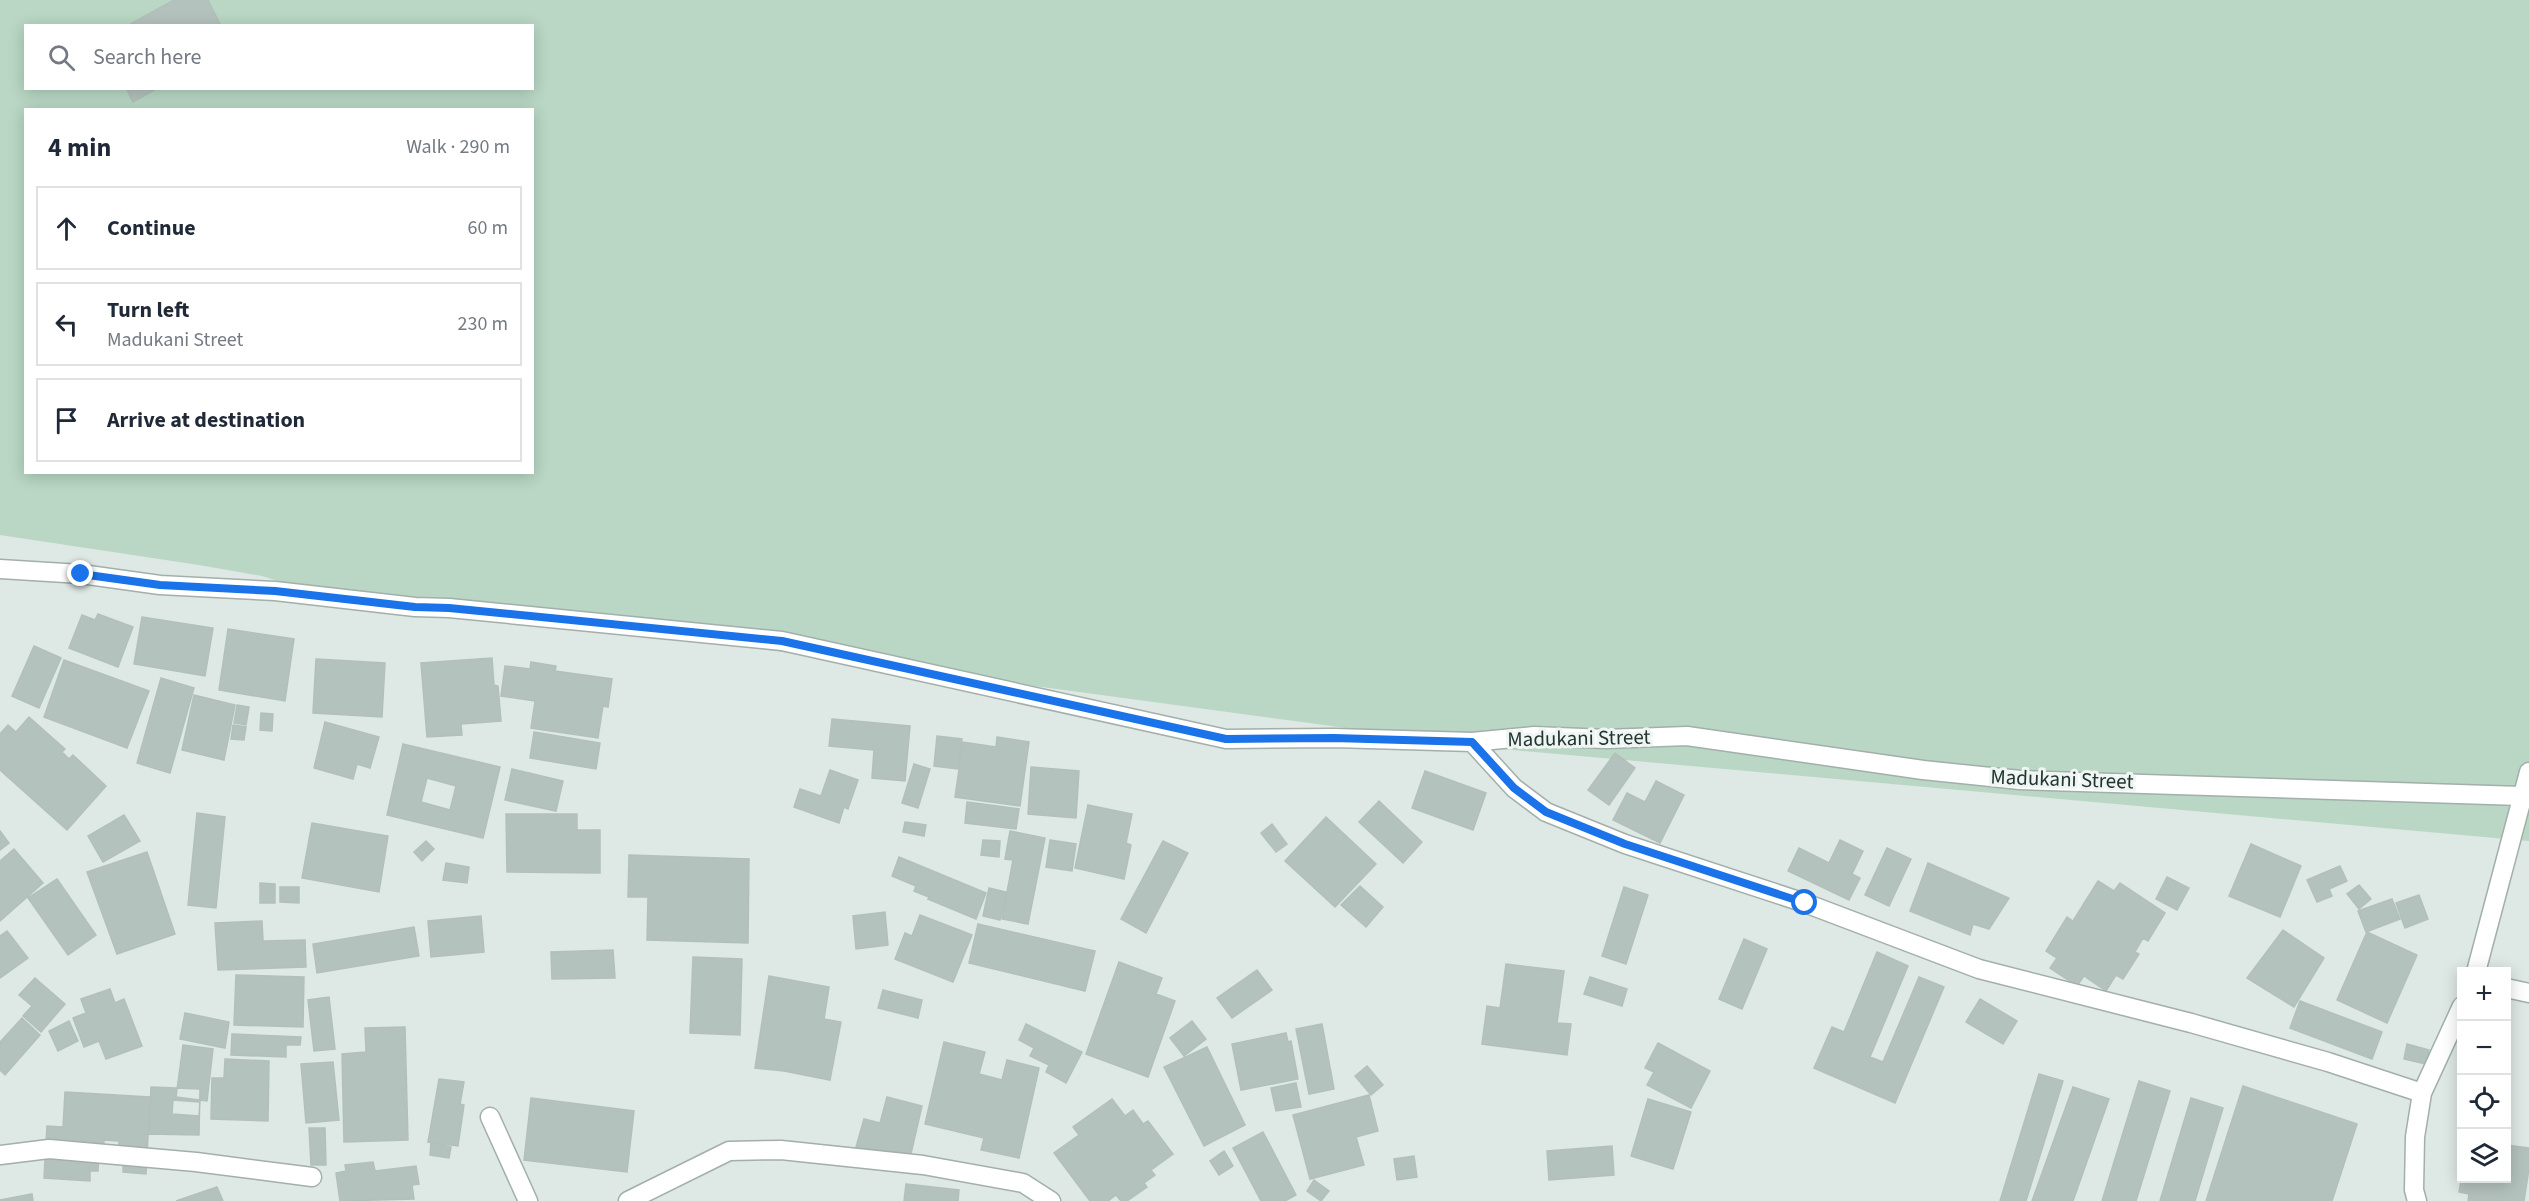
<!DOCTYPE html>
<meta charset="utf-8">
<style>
body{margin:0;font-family:"Source Sans 3",sans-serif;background:#f6f6f7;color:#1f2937}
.controls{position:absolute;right:18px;bottom:18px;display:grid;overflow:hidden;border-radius:0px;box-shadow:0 3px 15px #0003}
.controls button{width:54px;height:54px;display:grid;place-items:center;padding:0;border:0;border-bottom:2px solid #e0e1e3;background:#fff;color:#1f2937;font:30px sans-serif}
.stop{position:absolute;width:18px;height:18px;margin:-14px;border:4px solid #1a73e8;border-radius:50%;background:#fff}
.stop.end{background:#1a73e8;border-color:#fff;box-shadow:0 2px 6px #0008}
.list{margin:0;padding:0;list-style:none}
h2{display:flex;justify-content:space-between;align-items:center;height:78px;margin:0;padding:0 24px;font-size:26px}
h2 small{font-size:20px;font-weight:400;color:#747a83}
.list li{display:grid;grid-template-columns:39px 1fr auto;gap:18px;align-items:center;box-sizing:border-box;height:84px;margin:0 12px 12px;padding:0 12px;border:2px solid #e0e1e3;border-radius:0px}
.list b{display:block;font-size:22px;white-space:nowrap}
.list p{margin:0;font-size:20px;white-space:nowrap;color:#747a83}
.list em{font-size:20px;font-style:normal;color:#747a83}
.icon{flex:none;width:33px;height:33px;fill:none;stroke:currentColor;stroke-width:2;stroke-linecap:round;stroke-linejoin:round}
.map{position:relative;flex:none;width:2529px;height:1201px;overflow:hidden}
.search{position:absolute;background:#fff;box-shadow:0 3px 15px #0003;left:24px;top:24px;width:510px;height:66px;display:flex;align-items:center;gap:15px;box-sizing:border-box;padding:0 21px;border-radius:0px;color:#747a83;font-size:22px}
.panel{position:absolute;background:#fff;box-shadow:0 3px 15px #0003;left:24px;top:108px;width:510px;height:366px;border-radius:0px}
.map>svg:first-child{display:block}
</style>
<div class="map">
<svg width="2529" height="1201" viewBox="0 0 2529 1201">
<rect width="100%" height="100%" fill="#dee8e4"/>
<path fill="#b9d7c4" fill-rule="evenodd" d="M0,0H2529V841L1502,749L294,586L262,576L199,565L0,535ZM26,26H532V88H26ZM26,110H532V472H26Z"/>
<path fill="#b4c2bd" stroke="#b2c0bc" stroke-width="1.5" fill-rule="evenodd" d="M174,0H208L221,26H127Z
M126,88H158L133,102Z
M98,614L133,627L118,667L69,648L82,615L95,620Z
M142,617L213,628L205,676L134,664Z
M228,629L294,639L285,701L219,690Z
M34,646L61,658L39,708L12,696Z
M492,658L494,685L498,686L501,721L461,724L462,735L427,737L421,663Z
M316,659L385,663L382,717L313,713Z
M64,660L149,691L127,748L44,717Z
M531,662L556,666L555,671L612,679L608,707L603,706L598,738L531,728L535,701L501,696L505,666L530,669Z
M161,678L194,688L170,773L137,763Z
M194,695L235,705L224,760L182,750Z
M237,705L249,707L246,725L234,723Z
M261,713L273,714L272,731L260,730Z
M29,717L65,749L62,752L69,759L73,755L106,786L67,830L0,770V734L8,725L16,732Z
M832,719L910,726L905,781L872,778L874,750L829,746Z
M325,722L379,737L370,768L357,764L353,779L314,768Z
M233,725L246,727L244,740L231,739Z
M534,732L600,743L596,769L530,758Z
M937,736L962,739L958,769L934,766Z
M997,737L1029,742L1020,806L955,797L963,742L996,747Z
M403,744L500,767L483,838L387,815ZM427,778L456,786L450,810L421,802Z
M1615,753L1635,768L1609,805L1588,790Z
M914,764L930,769L918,808L902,803Z
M1031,767L1079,771L1076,818L1028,814Z
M512,769L563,781L556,811L505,800Z
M830,770L858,780L848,809L844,807L839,823L794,807L800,789L821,796Z
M1425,771L1486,793L1473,830L1412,808Z
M1656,781L1684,795L1660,843L1613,820L1627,793L1645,802Z
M1379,801L1422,842L1403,863L1359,822Z
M967,802L1019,809L1016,829L965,823Z
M1088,805L1132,814L1126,843L1131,845L1124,879L1075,868Z
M197,813L225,817L216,908L188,905Z
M506,814H577V830H600V873L507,872Z
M124,815L140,841L103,862L88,836Z
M1326,817L1376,864L1335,907L1285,861Z
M905,822L926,825L924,836L903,832Z
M312,823L388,836L379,892L302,878Z
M1272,824L1287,844L1276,852L1261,833Z
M0,831L9,843L0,850Z
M1010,831L1045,838L1028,924L1002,919L1013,860L1005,859Z
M983,840L1000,841L999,857L981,855Z
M1050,840L1076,844L1072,871L1046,867Z
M1840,840L1863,851L1852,874L1860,878L1849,900L1788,871L1799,848L1829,863Z
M426,841L434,849L422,861L414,852Z
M1163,841L1188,853L1146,933L1121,919Z
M2251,844L2301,866L2280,917L2229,896Z
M1887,848L1911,859L1889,906L1865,895Z
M14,849L43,883L0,921V861Z
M147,852L175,934L117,954L87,872Z
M629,855L749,859L748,943L647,940L648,897H628Z
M899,857L986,893L976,919L928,899L929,897L914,891L916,886L892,876Z
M446,863L469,867L467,883L443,880Z
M1928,863L2009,898L1989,929L1973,924L1970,935L1910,911Z
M2340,866L2347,881L2329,889L2332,896L2317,902L2307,880Z
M2167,877L2189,888L2177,910L2156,899Z
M57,879L96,935L68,955L28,898Z
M2098,881L2114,891L2120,883L2165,913L2148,941L2143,938L2135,952L2139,954L2123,979L2116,975L2106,991L2084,976L2077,986L2050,968L2057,958L2046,951L2067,917L2073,921Z
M260,883L275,884V903H260Z
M2359,885L2371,899L2359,909L2347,894Z
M1360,886L1383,907L1366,927L1341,905Z
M280,887H299V903L280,902Z
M1624,887L1648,895L1626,964L1602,956Z
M989,888L1006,892L1000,920L983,916Z
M2419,895L2428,919L2405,928L2396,903Z
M2392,899L2400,919L2366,932L2358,911Z
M885,912L888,945L856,949L853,916Z
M920,915L972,935L953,982L895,959L905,933L912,936Z
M481,916L484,952L431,957L428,921Z
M262,921L263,941L305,940L306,967L218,970L215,923Z
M978,924L1095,951L1085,991L969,963Z
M414,927L419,956L317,973L313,944Z
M2283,930L2324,958L2294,1007L2247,978Z
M7,931L28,958L0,978V936Z
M2367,932L2417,955L2387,1023L2337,1000Z
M1744,939L1767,949L1742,1009L1719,999Z
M613,950L615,978L552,979L551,952Z
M1877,952L1908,966L1870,1057L1883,1062L1919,977L1944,987L1895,1103L1814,1068L1832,1027L1844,1032Z
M693,957L742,959L740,1035L690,1033Z
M1119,962L1162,978L1156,994L1175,1001L1148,1077L1086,1054Z
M1506,964L1564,971L1557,1023L1571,1024L1567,1055L1482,1044L1487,1006L1500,1008Z
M1257,970L1272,990L1232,1018L1217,998Z
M236,975L304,977L303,1027L234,1025Z
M769,976L829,987L824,1019L841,1022L830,1080L784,1071L755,1068Z
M1590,977L1627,989L1622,1006L1584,994Z
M35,978L65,1004L41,1032L23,1016L32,1006L19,995Z
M110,989L115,1003L124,999L142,1046L106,1059L99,1041L84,1047L73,1018L86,1013L81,999Z
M883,990L922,1000L918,1018L878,1008Z
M329,997L335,1049L314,1051L308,1000Z
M1980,999L2017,1021L2003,1044L1966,1022Z
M2300,1001L2382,1032L2372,1059L2290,1028Z
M185,1013L229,1022L225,1048L180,1039Z
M22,1018L40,1035L5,1075L0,1070V1042Z
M69,1021L78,1041L58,1051L49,1031Z
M1192,1021L1206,1039L1184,1056L1170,1038Z
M1026,1024L1082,1052L1066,1083L1046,1072L1049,1065L1030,1056L1034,1048L1019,1040Z
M1322,1024L1334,1089L1309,1094L1296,1029Z
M405,1027L408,1140L344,1142L342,1054L366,1052L365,1028Z
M1286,1033L1288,1042L1291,1041L1298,1079L1241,1090L1232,1044Z
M232,1034L301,1037L300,1045H286V1057L231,1055Z
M944,1042L985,1052L979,1074L1002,1080L1007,1060L1039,1068L1019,1158L981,1150L984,1138L925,1124Z
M1658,1043L1710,1071L1691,1108L1647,1085L1654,1072L1645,1068Z
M2407,1044L2429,1050L2426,1064L2404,1059Z
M183,1045L213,1049L207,1101L176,1097Z
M1207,1047L1245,1125L1204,1146L1164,1067Z
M225,1059L269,1061L268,1121L211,1119L212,1078H224Z
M333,1062L339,1120L306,1123L301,1064Z
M1367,1066L1383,1085L1371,1095L1355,1076Z
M2039,1074L2063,1081L2026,1201H2000Z
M439,1079L464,1082L460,1104L464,1105L458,1146L428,1142Z
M2139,1081L2170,1091L2136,1201H2102Z
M1296,1083L1301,1107L1276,1111L1271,1088Z
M2243,1086L2357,1124L2332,1201H2206Z
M151,1087L200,1089L199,1135L149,1134Z
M2073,1087L2109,1099L2073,1201H2032Z
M65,1092L150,1097L146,1174L123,1172V1154H119V1141L104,1140L103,1155H99L98,1171H90V1181L44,1178L47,1126L63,1127Z
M1369,1095L1378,1131L1356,1137L1364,1165L1310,1179L1293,1115Z
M887,1097L922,1106L910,1158L877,1150L876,1153L856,1147L864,1119L880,1123Z
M531,1098L634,1111L627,1172L524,1160Z
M2191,1098L2223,1108L2195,1201H2160Z
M1112,1099L1125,1116L1133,1110L1143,1124L1148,1121L1173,1154L1151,1170L1155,1175L1144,1183L1147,1187L1127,1201H1121L1116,1195L1108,1201H1090L1054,1153L1079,1135L1073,1127Z
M1648,1099L1691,1112L1673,1169L1631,1156Z
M173,1100L200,1102L199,1116L172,1114Z
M309,1128H325L326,1165H311Z
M1263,1132L1296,1195L1285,1201H1261L1233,1148Z
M431,1143L451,1147L449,1158L430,1155Z
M2506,1145L2529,1148V1169L2524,1201H2468L2469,1194L2459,1192L2462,1175V1178H2506Z
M1612,1146L1614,1175L1549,1180L1547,1151Z
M1224,1151L1233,1166L1219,1175L1210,1161Z
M1414,1156L1417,1177L1397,1180L1394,1159Z
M373,1162L375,1171L416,1166L419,1184L412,1185L414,1199L340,1201L336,1173L346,1171L345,1165Z
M1314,1180L1329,1191L1321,1201L1307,1191Z
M906,1184L959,1190L958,1201H904Z
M217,1187L223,1201H176Z
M32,1194L33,1201H0V1200Z"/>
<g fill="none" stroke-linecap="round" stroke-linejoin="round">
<defs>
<path id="minor" d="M0,569L81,574L160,585L275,591L415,607L449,608L782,641L1226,739L1334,738L1472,742L1534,736L1606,739L1687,736L1923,770L2020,780L2521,796L2529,798
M1472,742L1514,788L1546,812L1625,844L1805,903L1979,969L2191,1023L2328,1062L2422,1093
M2476,972L2529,772
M2506,988L2529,993
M490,1117L528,1201
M0,1155L49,1149L196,1162L312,1177
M628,1201L729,1151L781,1150L923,1165L1023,1183L1051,1201
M2417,1201L2414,1190L2415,1137L2422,1093L2462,1006"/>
</defs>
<use href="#minor" stroke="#a2afab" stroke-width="21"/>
<use href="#minor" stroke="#fff" stroke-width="18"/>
</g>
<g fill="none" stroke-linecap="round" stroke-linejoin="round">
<path stroke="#1a73e8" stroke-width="8" d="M81,574L160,585L275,591L415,607L449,608L782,641L1226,739L1334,738L1472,742L1514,788L1546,812L1625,844L1805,903"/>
</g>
<g text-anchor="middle" stroke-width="6" stroke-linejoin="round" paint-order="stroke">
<g font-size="21" fill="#223532" stroke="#eef5f2">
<text transform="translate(1579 738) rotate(-1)" y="7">Madukani Street</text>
<text transform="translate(2062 779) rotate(2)" y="7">Madukani Street</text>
</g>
</g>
</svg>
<div class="controls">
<button>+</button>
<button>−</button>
<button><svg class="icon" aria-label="locate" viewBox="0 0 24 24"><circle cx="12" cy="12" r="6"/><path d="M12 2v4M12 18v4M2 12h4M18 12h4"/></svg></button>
<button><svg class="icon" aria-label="layers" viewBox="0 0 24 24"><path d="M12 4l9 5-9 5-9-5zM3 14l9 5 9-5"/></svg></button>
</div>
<div class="stop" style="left:1805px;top:903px"></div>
<div class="stop end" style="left:81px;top:574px"></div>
<div class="search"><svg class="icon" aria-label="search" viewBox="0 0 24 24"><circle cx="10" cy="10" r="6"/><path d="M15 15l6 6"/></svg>Search here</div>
<section class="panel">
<h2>4 min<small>Walk · 290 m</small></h2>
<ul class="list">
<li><svg class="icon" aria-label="ahead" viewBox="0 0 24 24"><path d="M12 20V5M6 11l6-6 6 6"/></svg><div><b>Continue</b></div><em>60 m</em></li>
<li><svg class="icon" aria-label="left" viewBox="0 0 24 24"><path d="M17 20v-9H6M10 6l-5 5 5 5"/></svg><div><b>Turn left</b><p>Madukani Street</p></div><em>230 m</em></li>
<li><svg class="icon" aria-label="arrive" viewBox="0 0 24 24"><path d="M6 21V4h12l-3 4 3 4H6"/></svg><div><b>Arrive at destination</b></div></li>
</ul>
</section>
</div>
